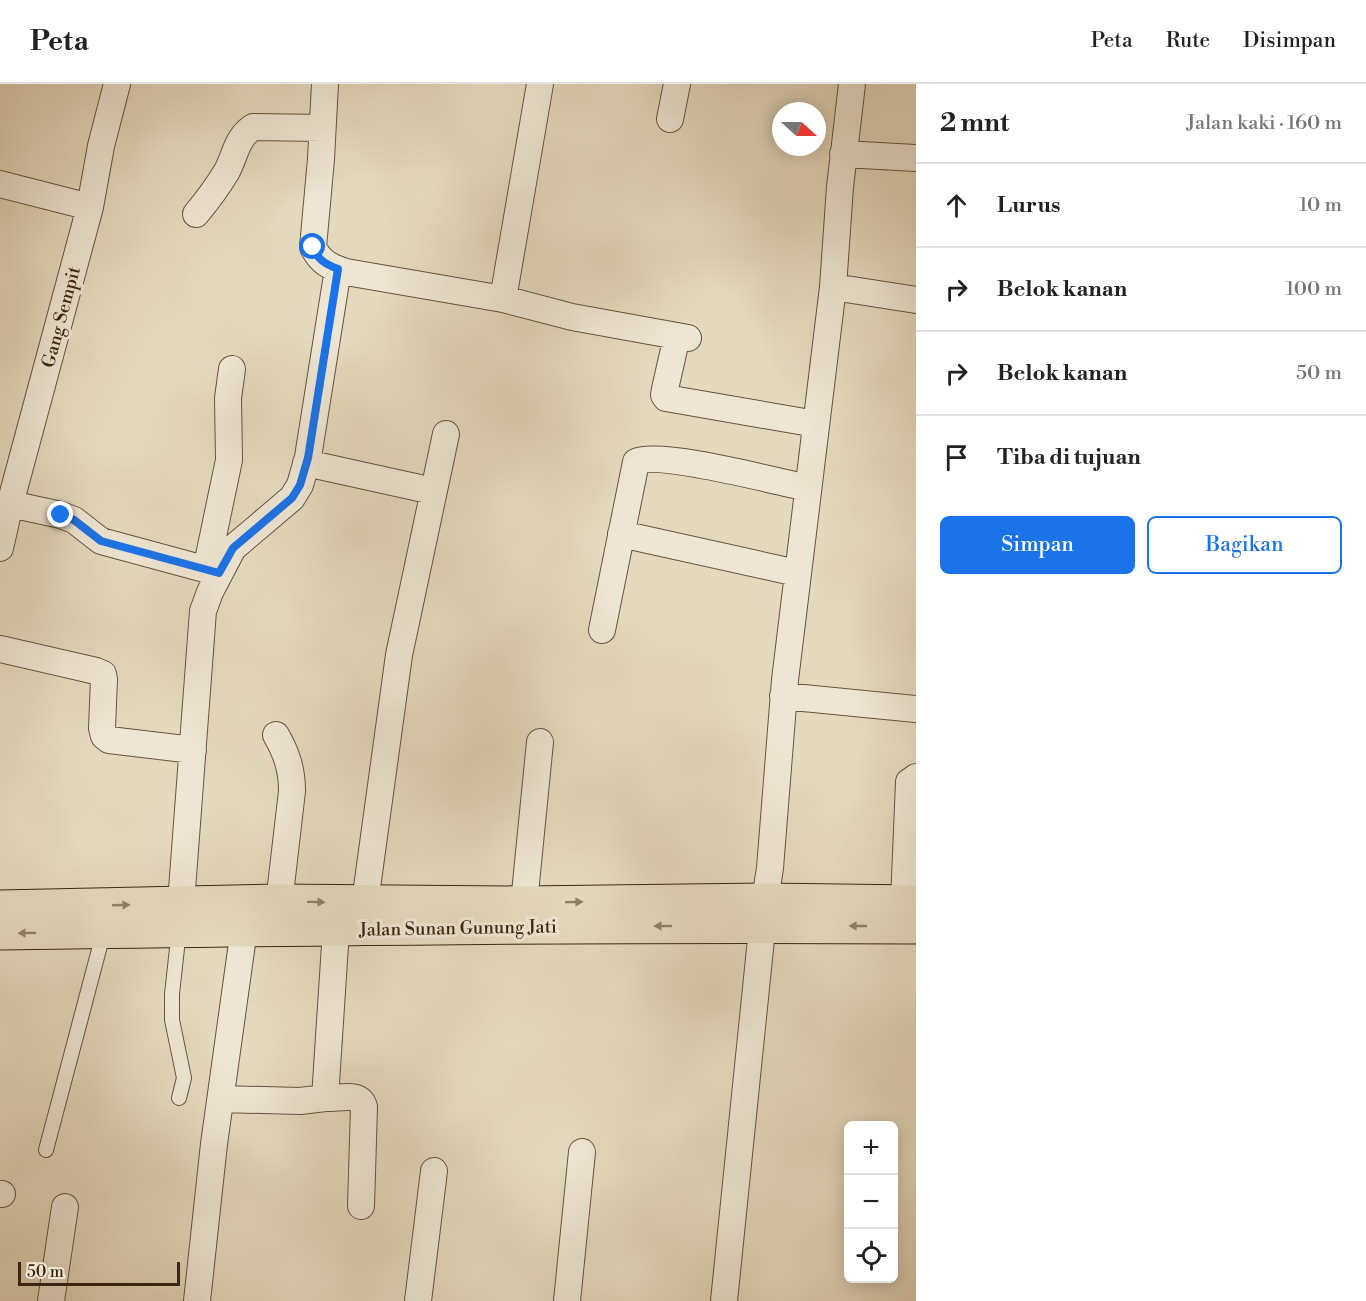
<!DOCTYPE html>
<html lang="id">
<meta charset="utf-8">
<style>
body{margin:0;font-family:"Libre Bodoni",serif;background:#f2f2f2;color:#222}
.controls{position:absolute;right:18px;bottom:18px;display:grid;overflow:hidden;border-radius:9px;box-shadow:0 3px 15px #0003}
.controls button{width:54px;height:54px;display:grid;place-items:center;padding:0;border:0;border-bottom:2px solid #e0e0e0;background:#fff;color:#222;font:30px sans-serif}
.compass{position:absolute;left:772px;top:18px;width:54px;height:54px;border-radius:50%;background:#fff;box-shadow:0 3px 15px #0003;rotate:111deg}
.scale{position:absolute;left:18px;bottom:15px;width:162px;box-sizing:border-box;padding-left:6px;border:3px solid #3b2613;border-top:0;font-size:16px;line-height:21px;white-space:nowrap;color:#3b2613;-webkit-text-stroke:4px #eee6d4;paint-order:stroke}
.stop{position:absolute;width:18px;height:18px;margin:-14px;border:4px solid #1a73e8;border-radius:50%;background:#fff}
.stop.end{background:#1a73e8;border-color:#fff;box-shadow:0 2px 6px #0008}
.list{margin:0;padding:0;list-style:none}
h2{display:flex;justify-content:space-between;align-items:center;height:78px;margin:0;padding:0 24px;font-size:26px}
h2 small{font-size:20px;font-weight:400;color:#767676}
.list li{display:grid;grid-template-columns:39px 1fr auto;gap:18px;align-items:center;box-sizing:border-box;height:84px;padding:0 24px;border-top:2px solid #e0e0e0}
.list b{display:block;font-size:22px;white-space:nowrap}
.list em{font-size:20px;font-style:normal;color:#767676}
.actions{display:flex;gap:12px;padding:18px 24px}
.actions a{flex:1;padding:14px 0;border:2px solid #1a73e8;border-radius:9px;text-align:center;font-size:21px;color:#1a73e8}
.actions .main{background:#1a73e8;color:#fff}
.icon{flex:none;width:33px;height:33px;fill:none;stroke:currentColor;stroke-width:2;stroke-linecap:round;stroke-linejoin:round}
.map{position:relative;flex:none;width:916px;height:1217px;overflow:hidden}
header{display:flex;align-items:center;gap:36px;box-sizing:border-box;height:84px;padding:0 30px;background:#fff;border-bottom:2px solid #e0e0e0}
header strong{font-size:28px}
nav{display:flex;gap:33px;margin-inline-start:auto;font-size:21px}
main{display:flex}
aside{flex:1;background:#fff}
.map>svg:first-child{display:block}
</style>
<header>
<strong>Peta</strong>
<nav><a>Peta</a><a>Rute</a><a>Disimpan</a></nav>
</header>
<main>
<div class="map">
<svg width="916" height="1217" viewBox="0 0 916 1217">
<rect width="100%" height="100%" fill="#e5d9bd"/>
<filter id="stains"><feTurbulence type="fractalNoise" baseFrequency=".00333" numOctaves="4"/><feColorMatrix values="0 0 0 0 .2 0 0 0 0 .09 0 0 0 0 .02 0 0 0 .5 -.17"/></filter>
<radialGradient id="worn" r=".72"><stop offset=".6" stop-color="#630" stop-opacity="0"/><stop offset="1" stop-color="#630" stop-opacity=".3"/></radialGradient>
<g fill="none" stroke-linecap="round" stroke-linejoin="round">
<defs>
<path id="service" d="M179,1014L184,994L172,936V910L179,846
M46,1066L101,858V847"/>
<path id="minor" d="M325,0L321,75L313,163C320,178 330,183 346,188L503,215L572,233L688,254
M670,35L677,0
M843,70L916,74
M0,100L90,123
M196,130C207,117 218,102 227,87C235,72 237,53 253,43L322,44
M833,203L916,216
M503,215L540,0
M677,252L665,305L664,311L666,314L816,340
M306,379L433,407
M10,420L61,431L74,436L101,457L219,489
M621,450L797,489
M0,464L10,420L90,123L101,62L117,0
M206,486L229,376L228,314L232,285
M602,546L636,378C658,366 778,398 808,404
M0,565L96,587L103,590L104,595L102,644L104,652L109,656L193,666
M783,612L916,625
M276,651C287,670 292,686 292,707L277,836
M365,818L399,571L446,350
M904,818L909,698L916,693
M181,819L203,527L210,508L233,464L292,414L300,401L308,373L338,185
M524,819L540,658
M336,846L325,1014C338,1015 360,1007 364,1023L361,1122
M221,1015L300,1017L325,1014
M0,1110H2
M51,1217L65,1123
M197,1217L214,1060L244,845
M418,1217L434,1087
M567,1217L582,1068
M724,1217L765,816L770,784L785,596L833,203L840,103L852,0"/>
<path id="trunk" d="M0,823L278,817L524,819L765,816L916,818
M0,849C305,845 611,841 916,843"/>
</defs>
<use href="#service" stroke="#66533e" stroke-width="16"/>
<use href="#minor" stroke="#66533e" stroke-width="28"/>
<use href="#trunk" stroke="#3b2613" stroke-width="35"/>
<use href="#service" stroke="#eee6d4" stroke-width="14"/>
<use href="#minor" stroke="#eee6d4" stroke-width="26"/>
<use href="#trunk" stroke="#e5d9bd" stroke-width="33"/>
</g>
<defs><path id="oneway-solid" d="M-6-.8H1V-3.2L6.5 0L1 3.2V.8H-6Z" transform="scale(1.5)"/></defs>
<g fill="#908068">
<use href="#oneway-solid" transform="translate(316 818) rotate(1)"/>
<use href="#oneway-solid" transform="translate(574 818) rotate(-1)"/>
<use href="#oneway-solid" transform="translate(121 821) rotate(-2)"/>
<use href="#oneway-solid" transform="translate(663 842) rotate(180)"/>
<use href="#oneway-solid" transform="translate(858 842) rotate(-180)"/>
<use href="#oneway-solid" transform="translate(27 849) rotate(179)"/>
</g>
<g fill="none" stroke-linecap="round" stroke-linejoin="round">
<path stroke="#1a73e8" stroke-width="8" d="M61,431L74,436L101,457L219,489L233,464L292,414L300,401L308,374L338,185C325,180 318,176 313,163"/>
</g>
<g text-anchor="middle" stroke-width="6" stroke-linejoin="round" paint-order="stroke">
<g font-size="18" fill="#3b2613" stroke="#eee6d4">
<text transform="translate(61 233) rotate(-75)" y="6">Gang Sempit</text>
<text transform="translate(458 844) rotate(-1)" y="6">Jalan Sunan Gunung Jati</text>
</g>
</g>
<rect width="100%" height="100%" filter="url(#stains)"/>
<rect width="100%" height="100%" fill="url(#worn)"/>
</svg>
<div class="controls">
<button>+</button>
<button>−</button>
<button><svg class="icon" aria-label="locate" viewBox="0 0 24 24"><circle cx="12" cy="12" r="6"/><path d="M12 2v4M12 18v4M2 12h4M18 12h4"/></svg></button>
</div>
<svg class="compass" viewBox="-18 -18 36 36"><path d="M0-13l5 13h-10z" fill="#e53935"/><path d="M0 13l5-13h-10z" fill="#767676"/></svg>
<div class="scale">50 m</div>
<div class="stop" style="left:313px;top:163px"></div>
<div class="stop end" style="left:61px;top:431px"></div>
</div>
<aside>
<h2>2 mnt<small>Jalan kaki · 160 m</small></h2>
<ul class="list">
<li><svg class="icon" aria-label="ahead" viewBox="0 0 24 24"><path d="M12 20V5M6 11l6-6 6 6"/></svg><div><b>Lurus</b></div><em>10 m</em></li>
<li><svg class="icon" aria-label="right" viewBox="0 0 24 24"><path d="M7 20v-9h11M14 6l5 5-5 5"/></svg><div><b>Belok kanan</b></div><em>100 m</em></li>
<li><svg class="icon" aria-label="right" viewBox="0 0 24 24"><path d="M7 20v-9h11M14 6l5 5-5 5"/></svg><div><b>Belok kanan</b></div><em>50 m</em></li>
<li><svg class="icon" aria-label="arrive" viewBox="0 0 24 24"><path d="M6 21V4h12l-3 4 3 4H6"/></svg><div><b>Tiba di tujuan</b></div></li>
</ul>
<div class="actions"><a class="main">Simpan</a><a>Bagikan</a></div>
</aside>
</main>
